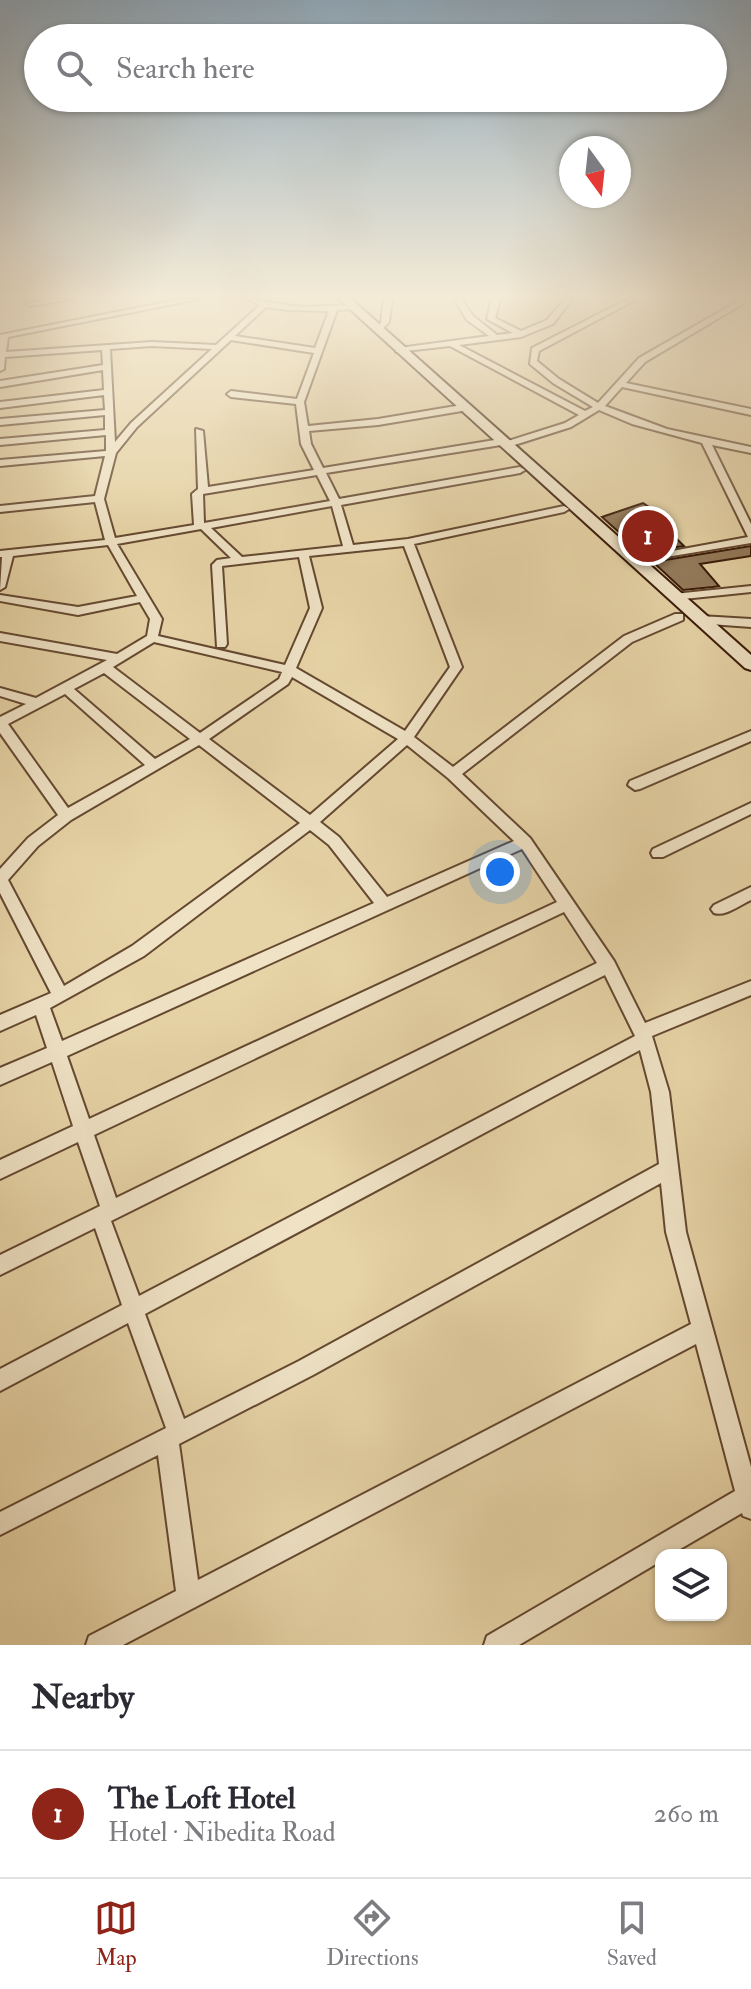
<!DOCTYPE html>
<meta charset="utf-8">
<style>
body{margin:0;font-family:"IM FELL Double Pica",serif;background:#f7f7f7;color:#2b2b33}
.controls{position:absolute;right:24px;bottom:24px;display:grid;overflow:hidden;border-radius:16px;box-shadow:0 2px 6px #0004}
.controls button{width:72px;height:72px;display:grid;place-items:center;padding:0;border:0;border-bottom:2px solid #e1e1e2;background:#fff;color:#2b2b33;font:40px sans-serif}
.compass{position:absolute;left:559px;top:136px;width:72px;height:72px;border-radius:50%;background:#fff;box-shadow:0 2px 6px #0004;rotate:165deg}
.you{position:absolute;left:500px;top:872px;width:28px;height:28px;margin:-20px;border:6px solid #fff;border-radius:50%;background:#1a73e8;box-shadow:0 0 0 12px #1a73e833}
.badge{display:grid;place-items:center;width:52px;height:52px;border-radius:50%;background:#8f2418;color:#fff;font-size:26px;font-weight:700}
.pin{position:absolute;translate:-50% -50%;border:4px solid #fff;box-shadow:0 2px 8px #0006}
.list{margin:0;padding:0;list-style:none}
h2{display:flex;justify-content:space-between;align-items:center;height:104px;margin:0;padding:0 32px;font-size:34px}
h2 small{font-size:26px;font-weight:400;color:#7c7c81}
.list li{display:grid;grid-template-columns:52px 1fr auto;gap:24px;align-items:center;box-sizing:border-box;height:128px;padding:0 32px;border-top:2px solid #e1e1e2}
.list b{display:block;font-size:30px;white-space:nowrap}
.list p{margin:0;font-size:26px;white-space:nowrap;color:#7c7c81}
.list em{font-size:26px;font-style:normal;color:#7c7c81}
.icon{flex:none;width:44px;height:44px;fill:none;stroke:currentColor;stroke-width:2;stroke-linecap:round;stroke-linejoin:round}
.map{position:relative;flex:none;width:751px;height:1645px;overflow:hidden}
.search{position:absolute;background:#fff;box-shadow:0 2px 6px #0004;left:24px;right:24px;top:24px;height:88px;display:flex;align-items:center;gap:20px;box-sizing:border-box;padding:0 28px;border-radius:44px;color:#7c7c81;font-size:30px}
.sheet{height:232px;background:#fff}
nav{display:flex;justify-content:space-around;align-items:center;box-sizing:border-box;height:112px;border-top:2px solid #e1e1e2;background:#fff;font-size:22px;color:#7c7c81}
nav a{display:grid;justify-items:center;gap:4px}
nav .on{color:#8f2418}
.map>svg:first-child{display:block}
</style>
<div class="map">
<svg width="751" height="1645" viewBox="0 0 751 1645">
<rect width="100%" height="100%" fill="#e6d3a6"/>
<filter id="stains"><feTurbulence type="fractalNoise" baseFrequency=".0025" numOctaves="4"/><feColorMatrix values="0 0 0 0 .2 0 0 0 0 .09 0 0 0 0 .02 0 0 0 .5 -.17"/></filter>
<radialGradient id="worn" r=".72"><stop offset=".6" stop-color="#630" stop-opacity="0"/><stop offset="1" stop-color="#630" stop-opacity=".3"/></radialGradient>
<path fill="#937a5a" stroke="#391a08" stroke-width="2" d="M643,503L658,513L652,515L684,546L641,552L602,517Z
M751,546V556L700,564L719,586L713,587L683,590L653,562Z"/>
<g fill="none" stroke-linecap="round" stroke-linejoin="round">
<defs>
<path id="street" d="M50,299H74L30,306L26,304Z
M182,299H199L8,337L6,352L152,342L216,345L260,305L248,299L301,307L356,305V309L337,310L304,402L308,426L378,419L462,405L466,408L462,411L378,425L309,431L311,444L323,468L501,439L505,442L565,423L579,415L450,346L396,352V348H399L489,336L467,320L454,299H461L473,316L497,335L513,333L487,319L492,299H500L495,318L521,331L547,320L565,299H572L553,324L521,337L459,345L585,411L593,407L553,383L530,364L532,348L628,299H637L539,351L537,361L559,379L598,403L639,358L742,299H751L645,362L626,383L751,409V415L622,387L605,406L667,429L751,447V453L712,445L751,524V543L630,563L629,561L634,558L748,537L702,443L632,424L599,410L571,427L505,448L501,445L326,473L339,499L520,467L525,470L520,473L341,505L353,545L408,539L564,506L569,509L564,512L414,544L462,667L414,737L453,767L624,636L675,614H683V620L632,642L462,774L530,838L614,961L645,1023L751,981V995L652,1036L669,1092L686,1232L751,1467V1519L743,1516L742,1513L670,1555H661V1561L519,1645H484L487,1636L735,1491L696,1344L123,1645H86L89,1636L176,1591L158,1455L0,1535V1512L166,1428L128,1323L0,1391V1369L122,1305L95,1228L0,1275V1255L100,1206L78,1142L0,1179V1160L73,1126L52,1062L0,1085V1068L47,1048L36,1015L0,1031V1015L51,993L0,893V869L28,838L58,815L0,733V717L26,704L0,696V688L36,698L107,660L0,641V633L117,654L147,636L150,619L140,602L78,615L0,601V595L78,607L137,596L108,545L13,556L5,587L0,590L2,557H0V551L105,540L95,502L0,512V506L95,496L105,456L0,466V460L106,451V435L0,445V439L105,430V415L0,425V419L105,410L104,395L0,408V402L104,390L103,370L0,387V381L103,365L102,350L5,357L4,369L0,371V335ZM266,307L288,310L329,311L315,348L235,336ZM231,340L314,353L297,399L231,391L227,394L231,397L296,404L301,444L314,470L208,487L203,431L196,429L198,489L192,494L194,525L115,538L104,499L116,453L137,427ZM152,346L212,349L131,423L115,442L110,349ZM317,475L330,501L204,523L203,494ZM332,506L343,546L242,557L211,528ZM201,529L231,558L217,560L212,565L217,647H225L227,644L222,566L299,557L310,608L285,665L158,636L162,619L117,544ZM404,546L450,667L405,731L296,668L322,608L309,556ZM154,642L282,672L279,679L200,733L113,667ZM104,673L190,739L155,759L74,689ZM292,677L398,739L310,815L209,739L288,684ZM65,694L145,765L68,808L8,724ZM199,745L300,823L132,946L64,986L8,880L38,846L71,820ZM407,745L448,778L514,841L387,897L339,837L320,822ZM310,830L329,845L374,903L62,1041L50,1008L144,956ZM522,849L557,902L89,1119L67,1056ZM564,912L597,963L116,1198L94,1135ZM605,975L635,1036L139,1296L111,1221ZM640,1050L651,1092L659,1164L299,1361L184,1419L145,1314ZM661,1183L666,1232L691,1324L198,1580L179,1444L313,1375Z
M384,299H392L389,322L380,332L376,330L381,322Z
M751,586V592L674,600L668,597L674,594Z
M700,616L751,619V627L696,623V617Z
M751,731V741L640,789L635,790L628,785L630,781Z
M751,803V814L663,857H653L651,853L653,849Z
M751,887V900C740,905 725,917 714,913L711,909L714,905Z"/>
<path id="secondary" d="M339,299H351L751,655V670L745,668Z"/>
</defs>
<use href="#street" stroke="#644830" stroke-width="4"/>
<use href="#secondary" stroke="#391a08" stroke-width="4"/>
<use href="#street" fill="#efe2c5" fill-rule="evenodd"/>
<use href="#secondary" fill="#efe2c5" fill-rule="evenodd"/>
</g>
<linearGradient id="sky" x2="0" y2="1"><stop stop-color="#8fa7b8"/><stop offset="0.56" stop-color="#f4ebd7"/><stop offset="1" stop-color="#f4ebd7" stop-opacity="0"/></linearGradient>
<rect width="751" height="530" fill="url(#sky)"/>
<rect width="100%" height="100%" filter="url(#stains)"/>
<rect width="100%" height="100%" fill="url(#worn)"/>
</svg>
<div class="controls">
<button><svg class="icon" aria-label="layers" viewBox="0 0 24 24"><path d="M12 4l9 5-9 5-9-5zM3 14l9 5 9-5"/></svg></button>
</div>
<svg class="compass" viewBox="-18 -18 36 36"><path d="M0-13l5 13h-10z" fill="#e53935"/><path d="M0 13l5-13h-10z" fill="#7c7c81"/></svg>
<div class="you"></div>
<div class="pin badge" style="left:648px;top:536px">1</div>
<div class="search"><svg class="icon" aria-label="search" viewBox="0 0 24 24"><circle cx="10" cy="10" r="6"/><path d="M15 15l6 6"/></svg>Search here</div>
</div>
<section class="sheet">
<h2>Nearby<small></small></h2>
<ul class="list">
<li><span class="badge">1</span><div><b>The Loft Hotel</b><p>Hotel · Nibedita Road</p></div><em>260 m</em></li>
</ul>
</section>
<nav>
<a class="on"><svg class="icon" aria-label="map" viewBox="0 0 24 24"><path d="M3 6l6-2 6 2 6-2v14l-6 2-6-2-6 2zM9 4v14M15 6v14"/></svg>Map</a>
<a><svg class="icon" aria-label="directions" viewBox="0 0 24 24"><path d="M12 3l9 9-9 9-9-9zM9 14v-3h6M13 9l2 2-2 2"/></svg>Directions</a>
<a><svg class="icon" aria-label="saved" viewBox="0 0 24 24"><path d="M7 4h10v16l-5-4-5 4z"/></svg>Saved</a>
</nav>
